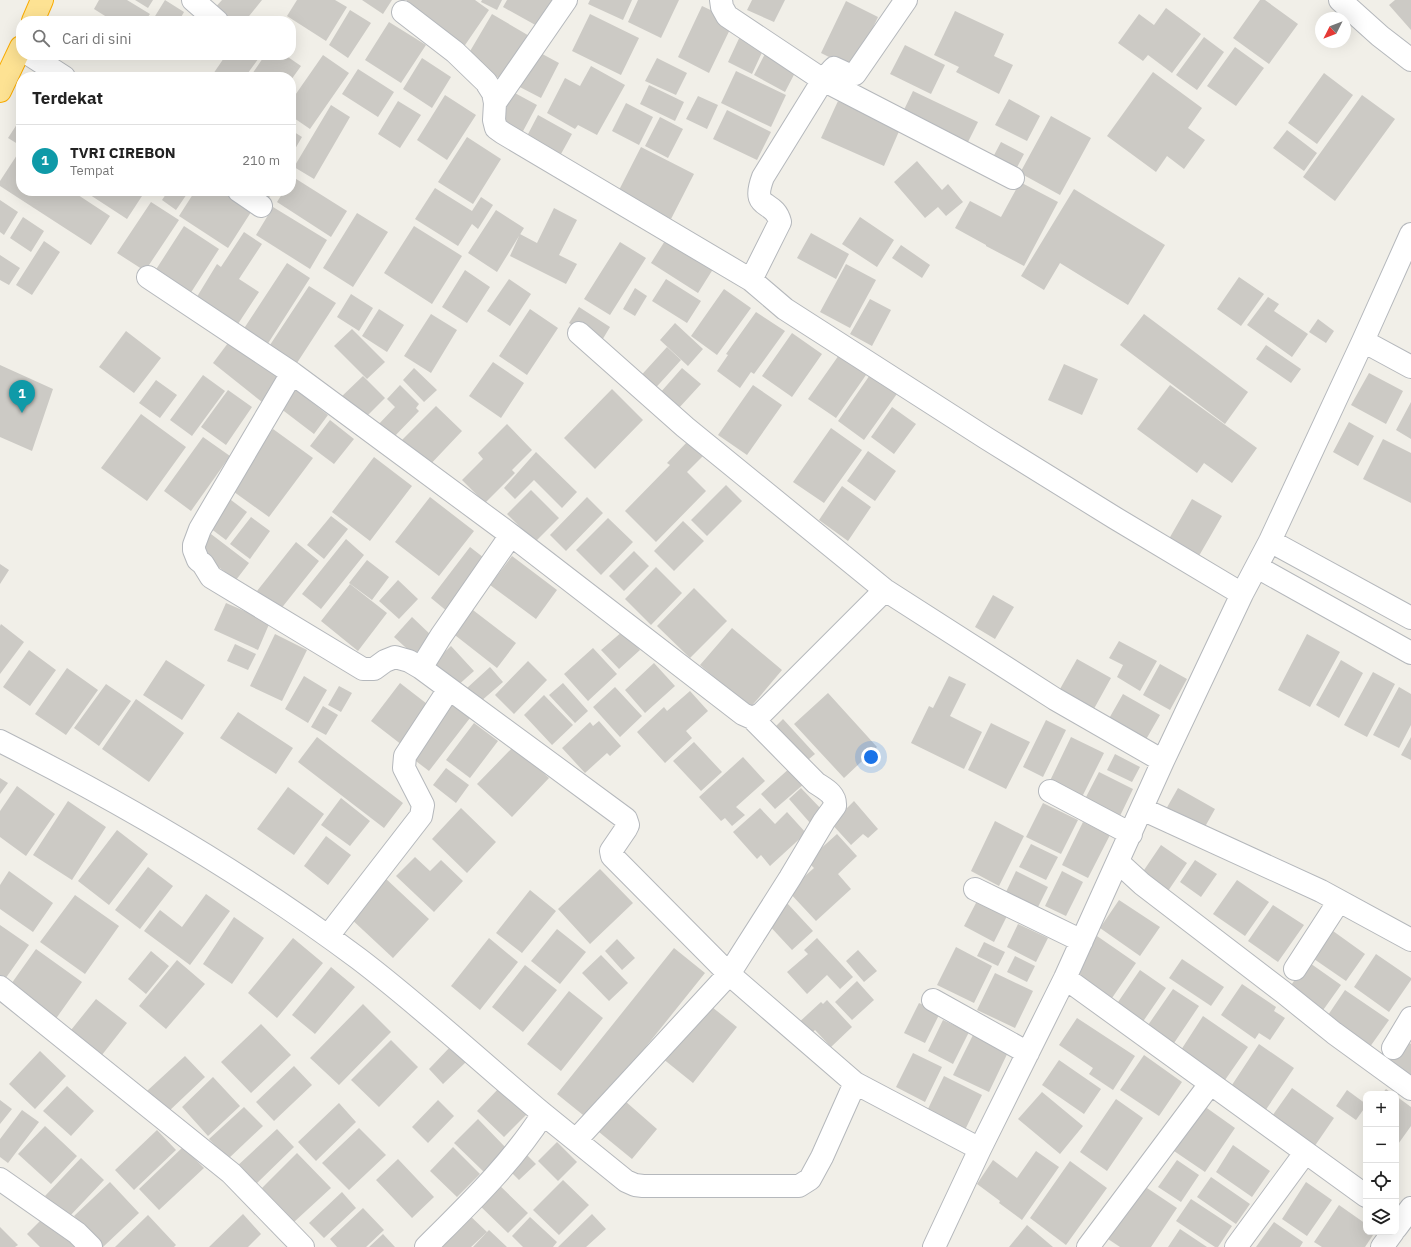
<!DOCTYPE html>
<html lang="id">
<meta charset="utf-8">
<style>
body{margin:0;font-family:"IBM Plex Sans",sans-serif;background:#f6f6f6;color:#222}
.controls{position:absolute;right:12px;bottom:12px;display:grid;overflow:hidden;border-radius:8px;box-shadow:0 4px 16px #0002}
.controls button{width:36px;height:36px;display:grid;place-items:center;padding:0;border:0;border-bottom:1px solid #e0e0e0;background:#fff;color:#222;font:20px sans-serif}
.compass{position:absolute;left:1315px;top:12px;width:36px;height:36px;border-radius:50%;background:#fff;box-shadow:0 4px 16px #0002;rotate:228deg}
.you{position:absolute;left:871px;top:757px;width:14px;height:14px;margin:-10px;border:3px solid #fff;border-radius:50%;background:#1a73e8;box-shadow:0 0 0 6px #1a73e833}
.badge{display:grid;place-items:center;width:26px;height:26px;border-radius:50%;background:#ea4335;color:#fff;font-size:13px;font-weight:700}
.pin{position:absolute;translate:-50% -33px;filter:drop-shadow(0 1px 2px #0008)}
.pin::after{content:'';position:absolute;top:21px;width:14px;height:12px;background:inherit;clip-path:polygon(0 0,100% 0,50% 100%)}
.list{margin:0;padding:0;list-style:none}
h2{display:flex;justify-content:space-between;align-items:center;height:52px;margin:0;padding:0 16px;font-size:17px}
h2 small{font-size:13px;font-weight:400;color:#767676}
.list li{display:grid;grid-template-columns:26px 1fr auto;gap:12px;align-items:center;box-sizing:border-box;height:72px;padding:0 16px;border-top:1px solid #e0e0e0}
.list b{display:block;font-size:15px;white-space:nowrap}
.list p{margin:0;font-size:13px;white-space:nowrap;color:#767676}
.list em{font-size:13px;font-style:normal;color:#767676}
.icon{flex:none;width:22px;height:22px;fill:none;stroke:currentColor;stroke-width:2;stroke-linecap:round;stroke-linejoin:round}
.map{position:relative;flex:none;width:1411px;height:1247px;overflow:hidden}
.search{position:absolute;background:#fff;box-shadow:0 4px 16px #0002;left:16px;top:16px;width:280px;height:44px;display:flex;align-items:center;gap:10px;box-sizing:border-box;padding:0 14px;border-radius:16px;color:#767676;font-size:15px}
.panel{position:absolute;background:#fff;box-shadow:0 4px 16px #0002;left:16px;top:72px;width:280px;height:124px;border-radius:16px}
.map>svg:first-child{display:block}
</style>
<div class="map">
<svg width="1411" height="1247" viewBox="0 0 1411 1247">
<rect width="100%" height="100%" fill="#f1efe8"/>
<path fill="#cccac5" d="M99,0H127L150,14L145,21H113L94,9Z
M135,0H153L148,8Z
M165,0L184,12L179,21H152Z
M222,0H262L245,21H224L212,11Z
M297,0H335L347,7L326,41L287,16Z
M362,0H392L383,14Z
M407,0H475L489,10L461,51L401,8Z
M482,0H502L497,10L481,2Z
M507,0H553L539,27L503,7Z
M590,0H632L623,20L588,4Z
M638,0H679L661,38L628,22Z
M752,0H785L774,22L747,10Z
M1260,0H1265L1298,24L1269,64L1233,38Z
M1395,0H1411V30L1389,5Z
M846,1L878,17L853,69L821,53Z
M702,6L734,21L709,73L678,57Z
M1166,8L1201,34L1172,73L1148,55L1143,61L1118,43L1139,14L1154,25Z
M350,10L371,23L348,58L329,45Z
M955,11L1004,34L994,56L1013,65L999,94L956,72L959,67L934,55Z
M492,14L531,37L504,81L466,58Z
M590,14L639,38L621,75L572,51Z
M389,22L426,45L401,83L365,60Z
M742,32L766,44L752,74L728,62Z
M1204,37L1224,52L1197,90L1176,75Z
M905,45L945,65L931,94L890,74Z
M1235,47L1264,68L1236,106L1207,86Z
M768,48L799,65L785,92L754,75Z
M533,49L559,63L541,98L514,84Z
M226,55H261L245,77H211Z
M265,55H285L301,66L291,80V77H250Z
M323,55L349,73L310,129L291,116V101Z
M422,58L451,77L432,108L403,89Z
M657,58L687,73L676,95L645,81Z
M591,66L625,85L597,135L578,125L575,129L547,113L565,78L580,86Z
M358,69L394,92L378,117L342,94Z
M736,71L786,95L771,127L721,103Z
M1153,72L1202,108L1188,128L1205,140L1184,169L1167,156L1156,172L1107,136Z
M1324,73L1353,95L1317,144L1288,123Z
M649,85L684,102L675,121L640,104Z
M913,91L978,122L966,146L902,114Z
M513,92L537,105L522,133L498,119Z
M445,95L476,115L447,160L417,140Z
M1362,95L1395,119L1335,201L1303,177Z
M698,96L718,105L707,129L686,119Z
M1009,99L1040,116L1027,141L995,125Z
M398,101L421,115L400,148L378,134Z
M838,101L900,129L884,166L821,138Z
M626,103L653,117L639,145L612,131Z
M331,105L350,117L314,179L294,167Z
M727,110L771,132L757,160L713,139Z
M538,115L572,134L561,154L527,136Z
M1051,116L1091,138L1060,195L1020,173Z
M660,117L683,129L668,158L645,146Z
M21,118V146L8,138Z
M291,130L302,137L291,156Z
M1287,130L1317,153L1304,171L1273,148Z
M467,137L501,159L473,204L438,182Z
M1001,142L1024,154L1014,173L991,161Z
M641,147L694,174L671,219L618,192Z
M17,155L21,158V191H72L110,216L91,245L0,186V181Z
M917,161L942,190L948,184L963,202L946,216L938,207L925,218L894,182Z
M293,177L347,211L331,237L277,202L284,191H291V180Z
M1020,182L1058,202L1024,266L986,246V245L955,228L970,201L1001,217Z
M435,188L472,211L481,197L493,205L478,229L472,224L458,246L415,219Z
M1074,189L1165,245L1128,305L1060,263L1044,290L1021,276Z
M84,191H134L142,196L127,219Z
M168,191H189L176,210L162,200Z
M195,191H226L253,209L228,248L179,216Z
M244,191H273L265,204Z
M0,200L18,212L4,235L0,232Z
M151,202L179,220L145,271L117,253Z
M273,207L327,240L310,269L256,235Z
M554,208L577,220L559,255L577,264L566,284L510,256L520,234L537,243Z
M496,210L524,228L497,272L468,253Z
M357,213L388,232L353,287L323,268Z
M23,217L44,231L31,252L10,238Z
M860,217L894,240L877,267L842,244Z
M184,226L219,249L190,294L155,271Z
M414,226L462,256L432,304L384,273Z
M244,232L262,244L239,279L259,292L236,327L195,300L217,264L221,267Z
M811,233L849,254L836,279L797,258Z
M668,236L715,266L698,293L651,263Z
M44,241L60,252L32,295L16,285Z
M620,242L646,258L610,315L584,299Z
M901,245L930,265L922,278L892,258Z
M0,255L20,268L9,285L0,280Z
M287,263L310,278L267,345L243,330Z
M846,264L876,280L850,328L820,312Z
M465,270L490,287L467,323L442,307Z
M1239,277L1264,294L1241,326L1217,309Z
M509,279L531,294L510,326L487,311Z
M666,279L701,301L687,323L652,301Z
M309,286L336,303L295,366L268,348Z
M635,288L647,296L635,316L623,309Z
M724,289L751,308L717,355L691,336Z
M351,294L373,308L359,331L337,317Z
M1268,297L1279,304L1274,311L1308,334L1292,357L1247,325Z
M870,299L891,310L872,346L850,334Z
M579,307L610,327L601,342L569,323Z
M379,309L404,325L387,352L362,336Z
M530,309L558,328L527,375L499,356Z
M756,312L785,331L754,374L751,372L740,388L717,371L728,355L726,354Z
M431,314L457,330L431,373L404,356Z
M1144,314L1248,392L1225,424L1120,345Z
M1318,319L1334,331L1326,343L1309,332Z
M675,323L703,349L688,366L660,340Z
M352,329L385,362L367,379L334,346Z
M126,331L161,358L134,393L99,367Z
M792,333L822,354L792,397L762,376Z
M231,339L281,377L262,402L213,363Z
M1266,345L1301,369L1291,383L1256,359Z
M667,347L681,360L650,394L636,381Z
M839,355L866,375L836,418L808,399Z
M493,362L524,383L501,418L469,396Z
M1064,364L1098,379L1082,415L1048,400Z
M0,365L53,389L32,451L0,437Z
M414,368L437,390L424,402L403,380Z
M682,368L701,384L678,409L660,393Z
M872,372L899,391L864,440L838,421Z
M1369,373L1403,391L1386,424L1351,405Z
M203,375L225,391L192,436L170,420Z
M363,376L385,398L362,421L339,399Z
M156,380L177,395L160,418L139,403Z
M400,385L419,404L416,408L419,411L391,440L377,426L395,407L387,399Z
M753,385L782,405L747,455L718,435Z
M1170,385L1257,448L1232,483L1204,463L1197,473L1137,429Z
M291,386L328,415L314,434L276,405Z
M612,389L643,420L595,469L564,438Z
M228,390L252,407L226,445L201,427Z
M1411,402V439L1396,430Z
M436,406L462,431L426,469L400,442Z
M892,407L916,424L894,454L871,437Z
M141,414L186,447L147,501L101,468Z
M330,420L354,439L334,464L310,446Z
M1349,422L1374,436L1358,466L1333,452Z
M507,424L532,450L512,470L515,473L485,503L462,480L483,459L478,453Z
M831,428L862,450L824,503L793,482Z
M273,429L313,458L269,517L230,489Z
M203,437L230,456L191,511L164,491Z
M1383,439L1411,453V503L1363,479Z
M688,441L703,456L687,472L706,491L656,542L625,511L670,465L667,463Z
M868,451L896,471L875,501L847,481Z
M536,452L577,492L562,508L534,480L515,499L504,488Z
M374,457L412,486L370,541L332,512Z
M726,485L742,501L707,536L691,520Z
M842,486L871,507L848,541L819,520Z
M531,490L559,518L535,542L507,514Z
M227,497L247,512L226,540L206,525Z
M430,497L474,531L439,576L395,542Z
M587,497L603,513L566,551L550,535Z
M1192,499L1222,516L1196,561L1166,544Z
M331,516L348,529L324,559L307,545Z
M251,517L270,531L250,559L230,544Z
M608,518L633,542L601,575L576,550Z
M683,521L704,541L674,571L654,551Z
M211,534L249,563L236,580L198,552Z
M346,539L364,555L321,609L302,594Z
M296,542L319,561L280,610L257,591Z
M470,547L488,561L448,612L431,598Z
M634,551L649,566L624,591L609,576Z
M512,556L557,590L536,619L490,585Z
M367,560L389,577L372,600L349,583Z
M0,564L9,570L0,584Z
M656,567L682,593L651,625L625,599Z
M398,580L418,599L399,619L379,601Z
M350,584L387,613L358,651L321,621Z
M694,588L727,621L690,658L657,626Z
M993,595L1014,607L995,639L975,627Z
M226,603L270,622L258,650L214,630Z
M469,607L516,643L497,668L451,632Z
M412,617L432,636L414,655L394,637Z
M1,624L24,642L0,674V626Z
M732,628L782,670L750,708L700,665Z
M623,631L640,650L619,669L601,650Z
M275,634L307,650L282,701L250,686Z
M1307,634L1340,652L1310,707L1278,690Z
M1119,641L1157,661L1140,691L1117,677L1123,665L1109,658Z
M235,644L256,654L248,670L227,661Z
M451,646L474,671L456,687L434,662Z
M593,648L617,674L588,701L564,674Z
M29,650L56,670L30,706L3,687Z
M1077,659L1111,678L1090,716L1056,696Z
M166,660L205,685L182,720L143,695Z
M1341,660L1363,673L1339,718L1316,705Z
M528,661L547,680L514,714L495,695Z
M654,663L675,686L645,713L625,690Z
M1160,664L1187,679L1170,710L1143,695Z
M490,667L503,682L480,702L467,688Z
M67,668L98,690L66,735L35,714Z
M1373,672L1395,684L1367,737L1344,725Z
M304,676L327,690L308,723L285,709Z
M949,676L966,684L950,716L982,732L964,769L911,743L929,706L933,708Z
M400,683L431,707L402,745L371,721Z
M563,683L588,711L575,723L549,695Z
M106,684L131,701L99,746L74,728Z
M339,686L352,693L341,712L328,705Z
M615,687L642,716L620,737L593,707Z
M1399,687L1411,694V725L1399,748L1373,735Z
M690,691L708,711L686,731L692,738L665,763L637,732L664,707L667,711Z
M828,693L877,747L844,778L794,724Z
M1123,694L1160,715L1144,743L1107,722Z
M544,695L573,725L552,745L524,715Z
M136,699L184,733L149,782L102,749Z
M448,701L470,718L429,771L408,755Z
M323,706L338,715L326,735L311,727Z
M238,712L293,748L276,774L220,738Z
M783,719L815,754L803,764L772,730Z
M1046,720L1066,730L1043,777L1023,767Z
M599,721L621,746L610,756L607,753L585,773L562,748L590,722L593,726Z
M474,723L498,741L470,778L446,760Z
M991,723L1030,742L1006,789L968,770Z
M317,737L403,803L384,828L298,762Z
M1071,737L1104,753L1079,803L1047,787Z
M1411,737V760L1401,755Z
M694,742L722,772L701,791L673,761Z
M514,746L549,778L512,817L477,784Z
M1115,754L1140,767L1132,782L1107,770Z
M743,757L765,781L736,807L745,815L732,826L725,818L721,821L699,797Z
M791,767L805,783L775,809L761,794Z
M446,768L469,785L456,803L433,785Z
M1099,772L1133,789L1120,816L1085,799Z
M0,778L8,783L0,794Z
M17,786L55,814L26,856L0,837V811Z
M288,787L324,814L294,855L257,829Z
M801,788L824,812L811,824L789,799Z
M1178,788L1215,809L1202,832L1165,811Z
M341,798L370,821L350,846L321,825Z
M68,801L106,827L72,880L33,855Z
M854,801L878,829L868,838L863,834L851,845L829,821L845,805L847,808Z
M1043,803L1078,820L1061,854L1026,837Z
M461,808L496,842L467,873L432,839Z
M760,808L775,824L787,812L806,833L770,866L761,855L757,859L733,832Z
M995,821L1024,836L999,886L971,871Z
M1083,822L1110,835L1088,878L1062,865Z
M117,830L148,854L109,905L78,881Z
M837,834L857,856L838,874L851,889L816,921L788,891L814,868L807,861Z
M326,836L351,855L328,885L304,866Z
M1031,844L1058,857L1046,880L1019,867Z
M1161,845L1187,863L1166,894L1140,876Z
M415,857L430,871L441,860L463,881L434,912L396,876Z
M1195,860L1217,874L1201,897L1180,882Z
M148,867L173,886L140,929L115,910Z
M600,869L633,903L590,944L558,909Z
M9,871L53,903L33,932L0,909V885Z
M1016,871L1048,887L1038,907L1006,892Z
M1062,871L1083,882L1066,916L1045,906Z
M384,877L429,919L393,958L348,916Z
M1237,880L1269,902L1245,936L1213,914Z
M530,890L556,911L522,953L496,933Z
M206,894L230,911L190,965L144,931L160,910L182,927Z
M75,895L119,926L85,974L40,942Z
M1119,900L1160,927L1140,956L1100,928Z
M977,901L1007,916L994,942L964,926Z
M787,903L813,931L792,950L766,922Z
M1273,905L1304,925L1278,962L1248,941Z
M234,917L264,938L232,984L203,964Z
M1018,924L1048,938L1036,962L1007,947Z
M0,925L29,945L3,982L0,980Z
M557,929L586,952L560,984L531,961Z
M1333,931L1365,954L1346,981L1314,959Z
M1097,936L1136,963L1112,998L1073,971Z
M293,938L323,963L277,1018L248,993Z
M489,938L518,962L480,1010L451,986Z
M817,938L853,977L840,989L827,975L807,994L787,972L808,954L804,950Z
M617,939L635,958L622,970L605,951Z
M984,942L1005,952L998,966L977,956Z
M956,947L992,966L974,1003L937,985Z
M674,948L705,973L588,1119L557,1094Z
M36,949L82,982L55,1020L9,987Z
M858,950L877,971L864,982L846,961Z
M151,951L169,966L146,994L128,979Z
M1376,954L1411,978V980L1389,1012L1354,987Z
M601,955L628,983L609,1001L582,973Z
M1015,956L1035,966L1027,982L1007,972Z
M1182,959L1224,987L1211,1006L1169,978Z
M177,960L205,984L166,1029L139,1006Z
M1307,961L1341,985L1321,1013L1288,990Z
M525,965L557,990L523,1032L492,1007Z
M331,967L355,987L315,1034L292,1015Z
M1140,970L1166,988L1142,1023L1116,1005Z
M995,973L1033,991L1015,1028L977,1010Z
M857,981L874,1000L852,1020L835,1002Z
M1242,984L1276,1007L1274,1011L1285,1018L1270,1040L1259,1033L1255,1039L1221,1015Z
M1173,989L1199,1006L1172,1046L1146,1028Z
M1345,990L1389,1020L1367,1051L1324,1021Z
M569,991L603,1018L561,1071L527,1044Z
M96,999L127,1023L98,1060L67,1035Z
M827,1000L852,1027L831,1047L815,1030L807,1038L795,1026L821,1002L823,1004Z
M707,1003L737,1027L693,1083L662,1058Z
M919,1003L940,1013L925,1043L904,1033Z
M363,1004L391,1032L339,1085L310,1058Z
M1203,1016L1248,1047L1225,1080L1181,1050Z
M1077,1018L1135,1056L1113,1090L1089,1074L1093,1068L1059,1045Z
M943,1020L969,1032L953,1064L928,1051Z
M261,1024L291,1055L251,1093L221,1062Z
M975,1031L1010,1048L989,1092L953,1075Z
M1402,1038L1411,1044V1077L1387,1060Z
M391,1040L418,1067L379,1107L351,1080Z
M1259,1044L1294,1068L1263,1114L1228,1091Z
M451,1046L466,1062L443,1084L429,1069Z
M40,1051L66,1076L35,1109L9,1084Z
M913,1053L942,1067L925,1102L896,1087Z
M1144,1055L1182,1082L1159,1116L1120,1090Z
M185,1056L205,1077L168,1112L147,1091Z
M1059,1060L1101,1089L1084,1114L1042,1085Z
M294,1066L312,1085L274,1121L256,1102Z
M944,1076L982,1095L963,1134L925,1115Z
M213,1077L240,1106L208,1136L182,1107Z
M67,1086L94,1111L71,1136L43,1111Z
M501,1086L528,1113L504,1137L477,1111Z
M1292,1088L1334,1118L1312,1150L1270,1119Z
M1386,1089L1393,1094H1382Z
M1347,1090L1366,1104V1106L1356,1120L1336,1106Z
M1042,1092L1083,1126L1060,1154L1018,1119Z
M1396,1096L1411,1107V1126L1396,1147Z
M1116,1099L1143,1118L1107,1171L1080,1152Z
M0,1100L12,1109L0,1124Z
M438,1100L454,1116L428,1143L412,1127Z
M625,1101L657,1129L632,1159L599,1132Z
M339,1103L356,1122L316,1161L298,1142Z
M1204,1106L1235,1128L1205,1172L1174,1151Z
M244,1107L263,1126L228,1159L209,1139Z
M22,1110L39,1122L8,1163L0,1157V1139Z
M478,1119L507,1149L484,1172L454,1143Z
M45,1126L77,1156L51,1184L18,1154Z
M359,1128L386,1155L349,1190L322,1163Z
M277,1129L294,1147L253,1187L235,1168Z
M157,1130L176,1150L134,1190L115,1170Z
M557,1142L577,1162L558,1181L538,1161Z
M1233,1145L1270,1171L1252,1197L1216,1172Z
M183,1147L204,1168L159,1210L139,1189Z
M453,1147L480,1174L457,1197L430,1171Z
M522,1150L536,1164L519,1180L506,1167Z
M1036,1151L1059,1167L1022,1220L999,1203L1000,1201L977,1184L993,1160L1017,1178Z
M297,1153L331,1188L294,1222L262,1188Z
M81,1158L104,1180L68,1218L45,1196Z
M398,1159L434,1197L412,1218L376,1180Z
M1177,1160L1199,1175L1181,1202L1158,1187Z
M1070,1161L1107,1188L1066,1245L1030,1218Z
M1211,1177L1250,1204L1236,1224L1197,1197Z
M563,1180L589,1205L559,1235L533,1210Z
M110,1182L139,1213L103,1247L74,1216Z
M496,1182L528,1213L508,1233L476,1202Z
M1306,1182L1332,1200L1307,1236L1282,1219Z
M1144,1186L1177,1208L1151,1247H1120L1108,1239Z
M342,1192L356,1208L324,1238L309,1223Z
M1191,1199L1232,1226L1218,1247H1215L1176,1221Z
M1339,1205L1366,1224V1232H1375L1365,1247H1322L1314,1242Z
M363,1208L384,1230L366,1247H337L330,1239Z
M466,1212L487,1232L471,1247H433Z
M243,1214L261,1234L248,1247H209Z
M592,1214L606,1229L586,1247H558Z
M148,1215L176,1245L174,1247H115Z
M44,1217L75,1247H40L27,1234Z
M530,1217L557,1242L553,1247H523L512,1236Z
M1274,1222L1303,1242L1300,1247H1256Z
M1027,1225L1053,1247H1009Z
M0,1227L18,1245L15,1247H0Z
M1180,1229L1207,1247H1168Z
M489,1230L507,1247H473Z
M383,1234L395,1247H369Z"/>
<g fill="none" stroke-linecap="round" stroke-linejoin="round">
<defs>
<path id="minor" d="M193,0L217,21
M721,0L722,7L727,16L823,80L1013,178
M906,0L855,74H847L834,68L832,70L823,80L763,177C750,212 774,198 780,222L751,280L785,309L986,438L1115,518L1242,594
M1340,0L1380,36L1411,60
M403,12L455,52L486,82L493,93L495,103L494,120L496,128L503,133L751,280
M30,55L64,77
M495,103L566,0
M239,191L261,206
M148,277L292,373L511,535L743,714L752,718L816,783C825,789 836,794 835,806L824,821L790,878L729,974L576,1140
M579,333L685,427L885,590
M1363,341L1411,367
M292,373L200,529L194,545V550L198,560L203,564L211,577L363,669H374L385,661L395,657L409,661L421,668
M511,535L441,636L421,668L626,819L628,825L626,829L611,851L612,856L729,974L855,1083L980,1149
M1270,541L1411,618
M1257,567L1411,653
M752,718L761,714L885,590L1055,699L1163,761
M0,741C125,804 247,875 359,959C422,1007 481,1062 542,1113C570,1136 598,1158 626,1181L635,1185L643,1186H799L810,1179L822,1157L855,1083
M1050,791L1131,834
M1142,809L1321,891L1411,940
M1118,862L1142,884L1283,992L1334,1033L1411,1089
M975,889L1082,941
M328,936L421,816L423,805L404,768L405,756L449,689
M1295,969L1339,901
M1065,978L1366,1196
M0,987L231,1173L303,1247
M933,1000L1028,1053
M1393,1048L1411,1018
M0,1179L77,1233L91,1247
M1396,1228L1411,1208
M426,1247C468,1205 511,1164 543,1114
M934,1247L980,1149L1065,978L1163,761L1242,594L1270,541L1363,341L1411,234
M1088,1247L1210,1084
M1236,1247L1305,1153
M1382,1247L1393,1232"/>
<path id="highway" d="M33,21L42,0
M0,91L21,47"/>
</defs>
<use href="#minor" stroke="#b5b8bc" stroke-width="24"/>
<use href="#highway" stroke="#f9ab00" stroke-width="24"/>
<use href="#minor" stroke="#fff" stroke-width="22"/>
<use href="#highway" stroke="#fde293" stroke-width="22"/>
</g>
</svg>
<div class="controls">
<button>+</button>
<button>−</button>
<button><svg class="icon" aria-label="locate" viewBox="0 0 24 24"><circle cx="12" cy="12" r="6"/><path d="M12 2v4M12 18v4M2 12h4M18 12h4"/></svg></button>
<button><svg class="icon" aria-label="layers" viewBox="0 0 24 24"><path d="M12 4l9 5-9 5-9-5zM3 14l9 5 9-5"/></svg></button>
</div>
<svg class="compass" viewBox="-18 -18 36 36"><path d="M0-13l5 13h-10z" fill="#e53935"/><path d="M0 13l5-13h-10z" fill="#767676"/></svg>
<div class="you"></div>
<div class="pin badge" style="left:22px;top:413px;background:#0f9aa8">1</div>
<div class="search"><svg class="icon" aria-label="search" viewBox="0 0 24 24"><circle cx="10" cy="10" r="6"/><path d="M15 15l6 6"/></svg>Cari di sini</div>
<section class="panel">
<h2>Terdekat<small></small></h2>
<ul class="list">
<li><span class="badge" style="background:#0f9aa8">1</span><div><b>TVRI CIREBON</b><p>Tempat</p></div><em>210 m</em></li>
</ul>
</section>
</div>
